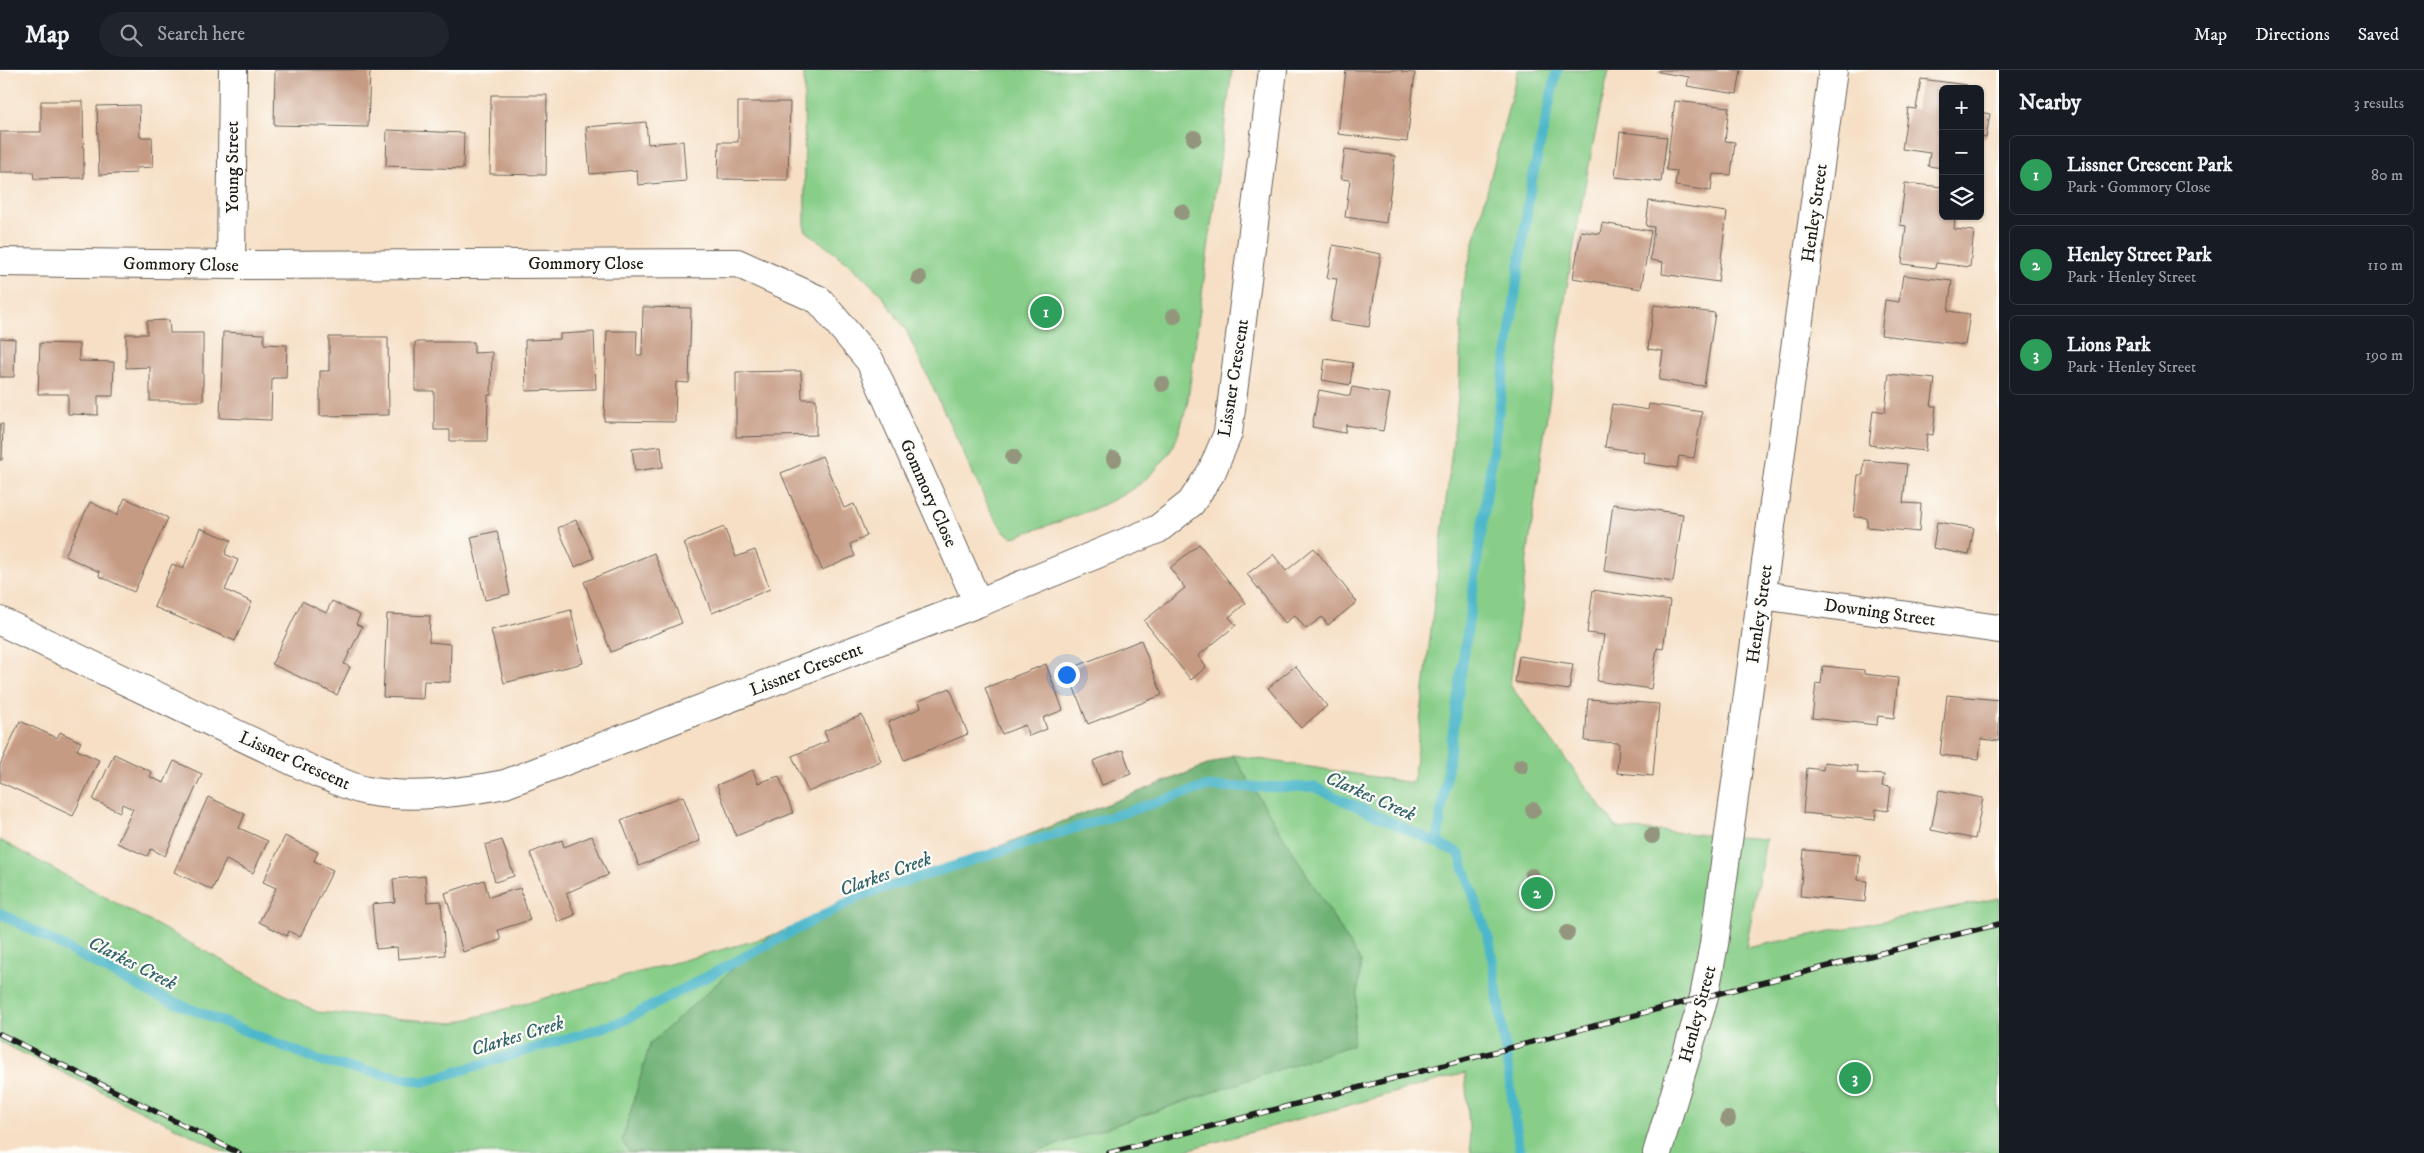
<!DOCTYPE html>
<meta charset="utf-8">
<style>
body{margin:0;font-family:"IM FELL DW Pica",serif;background:#20242c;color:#f1f3f6}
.controls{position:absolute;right:15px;top:15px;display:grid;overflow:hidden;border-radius:8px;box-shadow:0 1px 4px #0004}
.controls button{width:45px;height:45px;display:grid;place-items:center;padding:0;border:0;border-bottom:1px solid #363941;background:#171b24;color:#f1f3f6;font:25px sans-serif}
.you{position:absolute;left:1066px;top:604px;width:18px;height:18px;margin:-12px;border:4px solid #fff;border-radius:50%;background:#1a73e8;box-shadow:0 0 0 8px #1a73e833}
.badge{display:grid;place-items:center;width:32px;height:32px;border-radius:50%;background:#d690ce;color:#fff;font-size:16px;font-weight:700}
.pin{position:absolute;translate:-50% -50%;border:2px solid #fff;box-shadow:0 1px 5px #0006}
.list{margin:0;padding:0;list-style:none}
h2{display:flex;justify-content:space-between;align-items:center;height:65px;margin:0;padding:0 20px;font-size:21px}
h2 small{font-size:16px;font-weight:400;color:#9ea1a6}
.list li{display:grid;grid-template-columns:32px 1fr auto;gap:15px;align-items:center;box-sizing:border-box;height:80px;margin:0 10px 10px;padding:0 10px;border:1px solid #363941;border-radius:8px}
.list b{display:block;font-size:19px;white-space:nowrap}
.list p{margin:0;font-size:16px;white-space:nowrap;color:#9ea1a6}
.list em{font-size:16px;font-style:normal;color:#9ea1a6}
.icon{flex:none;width:28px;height:28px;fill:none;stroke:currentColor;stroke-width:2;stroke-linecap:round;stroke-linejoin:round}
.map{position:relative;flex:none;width:1999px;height:1083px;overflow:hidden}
header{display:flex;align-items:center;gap:30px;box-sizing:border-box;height:70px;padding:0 25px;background:#171b24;border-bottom:1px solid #363941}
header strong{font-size:24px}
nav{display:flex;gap:28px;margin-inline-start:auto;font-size:18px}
.search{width:350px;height:45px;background:#20242c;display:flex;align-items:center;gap:12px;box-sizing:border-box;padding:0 18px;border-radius:28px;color:#9ea1a6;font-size:19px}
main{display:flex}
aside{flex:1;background:#171b24}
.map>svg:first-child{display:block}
</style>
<header>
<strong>Map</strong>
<div class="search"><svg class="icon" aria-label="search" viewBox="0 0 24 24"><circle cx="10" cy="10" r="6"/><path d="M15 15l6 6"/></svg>Search here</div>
<nav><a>Map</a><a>Directions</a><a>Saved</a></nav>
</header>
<main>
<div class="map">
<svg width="1999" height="1083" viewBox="0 0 1999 1083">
<rect width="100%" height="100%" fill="#fdfcf7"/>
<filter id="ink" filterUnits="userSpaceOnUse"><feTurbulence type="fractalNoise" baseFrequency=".02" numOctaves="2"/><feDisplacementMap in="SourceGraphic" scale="10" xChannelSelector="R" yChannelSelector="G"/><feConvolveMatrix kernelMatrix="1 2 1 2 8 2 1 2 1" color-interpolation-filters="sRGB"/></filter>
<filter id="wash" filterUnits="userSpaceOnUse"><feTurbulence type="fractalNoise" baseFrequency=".0096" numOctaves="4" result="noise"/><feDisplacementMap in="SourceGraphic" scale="20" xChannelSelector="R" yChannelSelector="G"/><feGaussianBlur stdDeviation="1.12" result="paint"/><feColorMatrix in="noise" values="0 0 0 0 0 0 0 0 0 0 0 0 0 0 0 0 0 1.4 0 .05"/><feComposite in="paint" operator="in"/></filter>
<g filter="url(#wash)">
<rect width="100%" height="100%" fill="#f6dfc5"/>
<path fill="#88ce89" stroke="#527552" d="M804,0H1232L1187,336C1182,350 1179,367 1171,380C1139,433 1068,447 1014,467L1004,462L990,440L906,260L880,223L851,196L805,160Z
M1518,0H1609C1563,203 1538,409 1510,615L1617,758L1766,769L1746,878L1999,828V1083H1471L1465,1003L1176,1083H228L0,972V770L317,942L454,953L768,867L1233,685L1413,713L1459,320L1462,220Z"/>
<path fill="#6eb175" stroke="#456648" d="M1233,685L1361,892L1352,975L1032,1083H630L622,1071L650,974L768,867Z"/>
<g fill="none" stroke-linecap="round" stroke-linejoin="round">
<path stroke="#4db7ca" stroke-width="10" d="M1437,773L1531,114L1557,0
M0,843L151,923L323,992L423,1012L621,952L862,825L1205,717H1314L1459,783L1490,873L1520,1083"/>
</g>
<g id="blocks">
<path fill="#c69b84" d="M275,0H370L368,57L274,55Z
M1346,0H1402V2L1415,3L1407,72L1338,64Z
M1659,0H1741L1737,24L1687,16L1689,7L1659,2Z
M1921,9L1967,15L1966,19H1943V98L1928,96L1930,83L1902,79L1908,38L1916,39Z
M491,25H547L546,105L490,104Z
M41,31H83L84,108L34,109L33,102H0V62H41Z
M1675,31L1729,37L1725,71L1735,72L1731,105L1713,104L1711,121L1675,116L1677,101L1666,100Z
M738,32H790L788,110L718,109L719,72H738Z
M139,35L140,67H152L153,97L136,98V103L99,105L97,36Z
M1980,42L1990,44L1986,68L1980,67Z
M646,52L648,74L683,71L686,111L638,115L637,100L590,104L586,57Z
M387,60L464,63L463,99L386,96Z
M1620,62L1667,67L1661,112L1615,107Z
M1345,79L1395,86L1386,153L1345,147L1350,110L1341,109Z
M1905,113L1943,117V146H1955L1954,159L1974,161L1970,197L1936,193L1935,198L1902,194L1906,156L1900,155Z
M1649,131L1727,142L1718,212L1662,204L1663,192L1650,190L1654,157L1646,156Z
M1602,153L1651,161L1641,219L1573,208L1581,161L1600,164Z
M1333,175L1381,184L1369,257L1330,251L1337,209L1327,208Z
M1903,205L1952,211L1948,241L1970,244L1965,275L1881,265L1885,230L1899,232Z
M1654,235L1715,243L1704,316L1659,310L1663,281L1648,279Z
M643,237L691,238L689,313L676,312L675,352L604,351L607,261H637L636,285H642Z
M169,250L170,263H203V331H150V297L126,298V264H147V251Z
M223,262L264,264V274L287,275L286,308H272L271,350L220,348Z
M594,262L596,319L526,321L525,270L560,269V264Z
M329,267H388L389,345L320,346V301H329Z
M0,268L15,269L14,307H0Z
M415,272H474V283L492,282L491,325H488L487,371H450V360H434V321H415Z
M40,273L79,274V291L114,292L113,326H98V345L68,344V324H38Z
M1325,289L1353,293L1350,315L1322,310Z
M801,301L802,329H816V365L736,367V302Z
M1889,304L1935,309L1931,336H1936L1933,365L1927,364L1925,381L1869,375L1873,340L1885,342Z
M1352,317L1390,324L1383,361L1346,355L1345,363L1312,357L1319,320L1350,326Z
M1612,334L1648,340L1649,334L1702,342L1694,388L1679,386L1677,398L1644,393L1645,383L1605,377Z
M0,354H3L2,390H0Z
M661,376L663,397L635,401L632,379Z
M822,386L844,438L854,434L867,466L850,474L855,486L822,500L781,403Z
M1864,390L1907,394L1903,433L1921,434L1919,462L1867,457V448L1854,447L1858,405H1863Z
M125,428L168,448L134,522L99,506L100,502L65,486L90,432L117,445Z
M1613,434L1683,444L1673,512L1604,501Z
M576,450L594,488L575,497L558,458Z
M1937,452L1974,458L1969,485L1933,478Z
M724,457L736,487L755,480L770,519L712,543L684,473Z
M200,458L231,470L225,484L238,490L225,520L252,532L235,571L154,537L172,494L183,499Z
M497,461L510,524L485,530L471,467Z
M1199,474L1246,533L1229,547L1236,555L1198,586L1206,597L1191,610L1144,551L1185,518L1170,498Z
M1314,478L1357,532L1328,555L1322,547L1306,559L1295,545L1285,553L1247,504L1273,484L1286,501Z
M654,483L682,553L611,582L584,512Z
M1593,520L1670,531L1663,579L1657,578L1651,619L1597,611L1604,565L1587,563Z
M302,531L326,543L332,531L360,545L356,554L362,557L344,594L350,597L337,625L272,594Z
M571,540L583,593L504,613L491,560Z
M387,544L430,546L429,572L451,574L450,612L424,611L423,629L383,627Z
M1141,570L1162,625L1088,654L1067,600Z
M1519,586L1573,594L1569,620L1515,612Z
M1046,594L1063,640L1043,648L1047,659L1029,666L1025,655L1002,664L985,618Z
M1295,596L1327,636L1301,658L1268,618Z
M1823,596L1864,600V604L1898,608L1894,648L1878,646L1877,655L1812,648L1816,613L1821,614Z
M950,618L968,664L904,690L888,652L921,638L919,631Z
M1947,625L1999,630V671L1981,669L1979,689L1940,685Z
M1588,629L1659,634L1653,706L1617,703L1619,673L1585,671Z
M862,645L881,691L808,722L792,686L828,671L824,661Z
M20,651L57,668L60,662L81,672L77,680L99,690L73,746L0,712V695Z
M1123,680L1131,704L1102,715L1093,691Z
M114,684L152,702L150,707L164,713L174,691L202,704L165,786L151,779L147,786L117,773L133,739L122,734L120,742L93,730Z
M1824,692L1858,696L1857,703L1884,705L1882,716L1891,717L1888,741L1876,739L1875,750L1803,743L1807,698L1823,700Z
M753,700L758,713L779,706L793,743L736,766L717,715Z
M1939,720L1983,728L1975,769L1931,760Z
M683,726L700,771L639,796L621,750Z
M208,727L245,744L239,758L268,771L253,803L226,790L212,820L174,802Z
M285,766L318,782L314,791L333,800L300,867L289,861L287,866L259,852L276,818L263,812Z
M592,766L608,805L566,823L575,845L558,852L530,783L562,770L564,777Z
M502,770L514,806L495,812L485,775Z
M1804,780L1860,785L1858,810L1867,811L1865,832L1800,826Z
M425,806L427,832L441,831L445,885L398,889L397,877L376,879L372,834L395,832L393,809Z
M484,810L489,827L520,818L530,850L498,860L501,870L463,882L445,823Z"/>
</g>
</g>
<g filter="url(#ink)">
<use href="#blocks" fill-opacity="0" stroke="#686057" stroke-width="1"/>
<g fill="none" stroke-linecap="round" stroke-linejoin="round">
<defs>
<path id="street" d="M0,192L231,195L737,193L819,230L870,291L978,533
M231,195L233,0
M1762,525L1999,559
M0,551L320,704C335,709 351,718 367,721C413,729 459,723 505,714L978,533L1158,459L1191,433L1212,401L1228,363L1273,0
M1657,1083L1704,927L1714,874L1833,0"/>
</defs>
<use href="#street" stroke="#686057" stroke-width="30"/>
<use href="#street" stroke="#fff" stroke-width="28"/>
<defs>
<path id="rail" d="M0,964L239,1083
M1109,1083L1704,927L1999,854"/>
</defs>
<use href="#rail" stroke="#1c1c1c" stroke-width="5.5"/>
<use href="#rail" stroke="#fdfcf7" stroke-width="4" stroke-dasharray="11" stroke-linecap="butt"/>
</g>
<g fill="#93967d">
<circle cx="1194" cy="68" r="8"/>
<circle cx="1182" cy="142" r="8"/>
<circle cx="919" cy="208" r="8"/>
<circle cx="1174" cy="246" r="8"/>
<circle cx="1162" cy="314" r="8"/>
<circle cx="1013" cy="387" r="8"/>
<circle cx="1114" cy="389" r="8"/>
<circle cx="1521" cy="696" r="8"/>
<circle cx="1533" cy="740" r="8"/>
<circle cx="1652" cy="766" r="8"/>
<circle cx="1532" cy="806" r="8"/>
<circle cx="1567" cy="863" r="8"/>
<circle cx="1728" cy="1049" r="8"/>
</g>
</g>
<g text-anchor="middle" stroke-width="4.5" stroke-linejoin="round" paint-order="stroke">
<g font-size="18" fill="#1c1c1c" stroke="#fdfcf7">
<text transform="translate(232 97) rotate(-90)" y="6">Young Street</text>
<text transform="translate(1814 143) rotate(-82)" y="6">Henley Street</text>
<text x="586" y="199">Gommory Close</text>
<text transform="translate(181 194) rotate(1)" y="6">Gommory Close</text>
<text transform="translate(1233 308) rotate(-81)" y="6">Lissner Crescent</text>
<text transform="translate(929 423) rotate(66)" y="6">Gommory Close</text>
<text transform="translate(1880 542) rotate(8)" y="6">Downing Street</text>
<text transform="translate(1759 544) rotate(-82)" y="6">Henley Street</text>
<text transform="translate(806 599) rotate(-21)" y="6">Lissner Crescent</text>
<text transform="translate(295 690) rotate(24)" y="6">Lissner Crescent</text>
<text transform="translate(1697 944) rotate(-75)" y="6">Henley Street</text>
</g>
<g font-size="19" font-style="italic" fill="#32626a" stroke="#fdfcf7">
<text transform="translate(1371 725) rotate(24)" y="7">Clarkes Creek</text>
<text transform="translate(885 803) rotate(-20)" y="7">Clarkes Creek</text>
<text transform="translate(133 892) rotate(27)" y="7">Clarkes Creek</text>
<text transform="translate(517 965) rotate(-17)" y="7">Clarkes Creek</text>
</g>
</g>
</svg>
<div class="controls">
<button>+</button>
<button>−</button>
<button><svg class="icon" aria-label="layers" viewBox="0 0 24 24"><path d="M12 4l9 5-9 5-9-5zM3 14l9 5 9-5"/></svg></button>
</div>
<div class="you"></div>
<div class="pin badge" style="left:1046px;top:242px;background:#2e9e5b">1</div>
<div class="pin badge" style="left:1537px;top:823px;background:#2e9e5b">2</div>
<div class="pin badge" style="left:1855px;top:1008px;background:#2e9e5b">3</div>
</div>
<aside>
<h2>Nearby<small>3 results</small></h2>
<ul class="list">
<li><span class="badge" style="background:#2e9e5b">1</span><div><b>Lissner Crescent Park</b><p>Park · Gommory Close</p></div><em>80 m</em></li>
<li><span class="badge" style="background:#2e9e5b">2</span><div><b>Henley Street Park</b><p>Park · Henley Street</p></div><em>110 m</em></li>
<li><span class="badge" style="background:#2e9e5b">3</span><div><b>Lions Park</b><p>Park · Henley Street</p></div><em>190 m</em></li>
</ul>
</aside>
</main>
